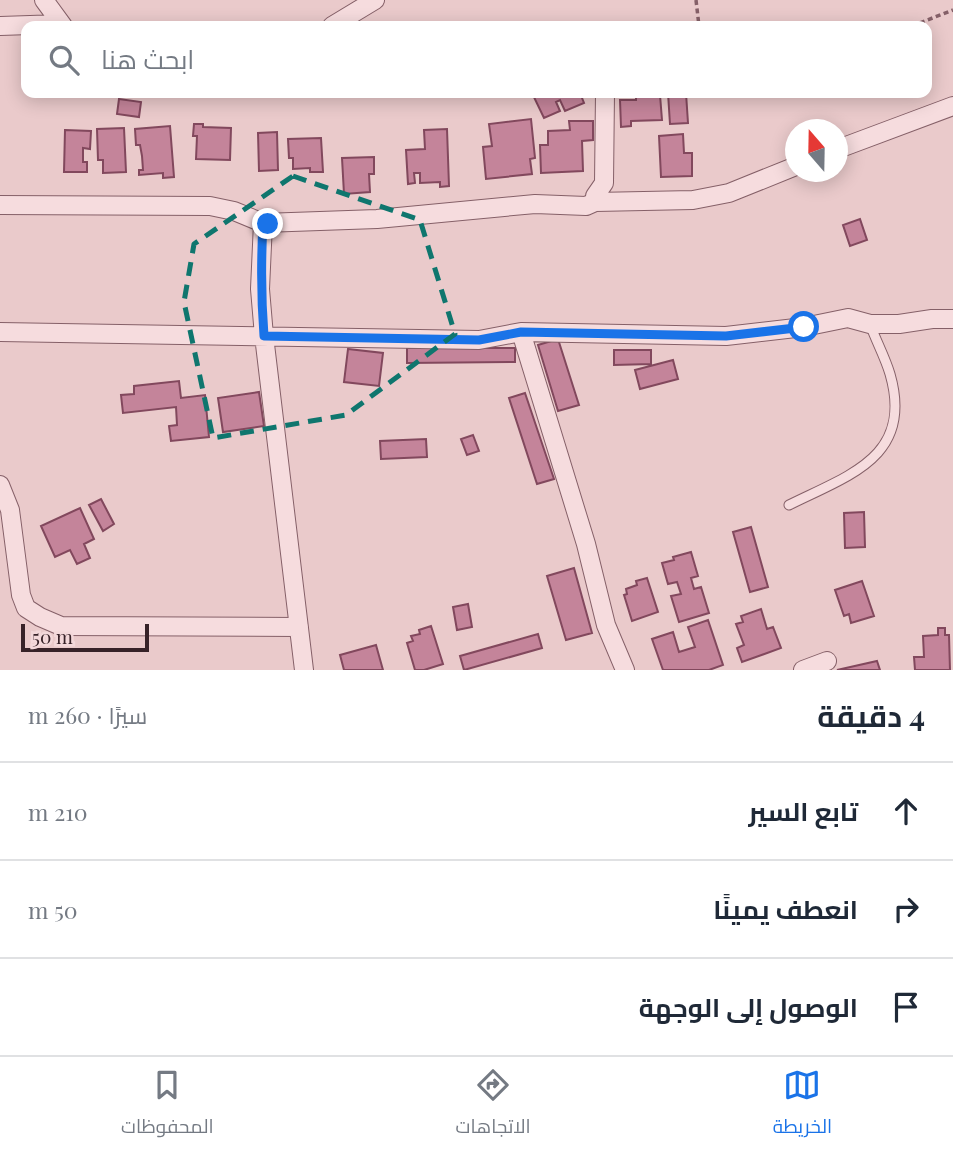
<!DOCTYPE html>
<html lang="ar">
<meta charset="utf-8">
<style>
body{margin:0;font-family:"Playfair Display",Cairo,serif;background:#f2f2f3;color:#1f2937;direction:rtl}
.compass{position:absolute;left:785px;top:119px;width:63px;height:63px;border-radius:50%;background:#fff;box-shadow:0 4px 18px #0003;rotate:340deg}
.scale{position:absolute;left:21px;bottom:18px;width:128px;box-sizing:border-box;padding-left:7px;border:4px solid #372228;border-top:0;font-size:19px;line-height:24px;white-space:nowrap;color:#372228;-webkit-text-stroke:5px #f3d8da;paint-order:stroke}
.stop{position:absolute;width:21px;height:21px;margin:-16px;border:5px solid #1a73e8;border-radius:50%;background:#fff}
.stop.end{background:#1a73e8;border-color:#fff;box-shadow:0 2px 7px #0008}
.list{margin:0;padding:0;list-style:none}
h2{display:flex;justify-content:space-between;align-items:center;height:91px;margin:0;padding:0 28px;font-size:30px}
h2 small{font-size:23px;font-weight:400;color:#747a83}
.list li{display:grid;grid-template-columns:46px 1fr auto;gap:21px;align-items:center;box-sizing:border-box;height:98px;padding:0 28px;border-top:2px solid #e0e1e3}
.list b{display:block;font-size:26px;white-space:nowrap}
.list em{font-size:23px;font-style:normal;color:#747a83}
.icon{flex:none;width:38px;height:38px;fill:none;stroke:currentColor;stroke-width:2;stroke-linecap:round;stroke-linejoin:round}
.map{position:relative;flex:none;width:953px;height:670px;overflow:hidden;direction:ltr}
.search{position:absolute;background:#fff;box-shadow:0 4px 18px #0003;left:21px;right:21px;top:21px;height:77px;display:flex;align-items:center;gap:18px;box-sizing:border-box;padding:0 24px;border-radius:14px;color:#747a83;font-size:26px}
.sheet{height:385px;background:#fff}
nav{display:flex;justify-content:space-around;align-items:center;box-sizing:border-box;height:98px;border-top:2px solid #e0e1e3;background:#fff;font-size:19px;color:#747a83}
nav a{display:grid;justify-items:center;gap:4px}
nav .on{color:#1a73e8}
.map>svg:first-child{display:block}
</style>
<div class="map">
<svg width="953" height="670" viewBox="0 0 953 670">
<rect width="100%" height="100%" fill="#eacacb"/>
<path fill="#c4849a" stroke="#82485d" stroke-width="2" d="M532,93H580L584,103L565,111L560,100L556,102L560,111L544,118Z
M668,93H686L688,123L670,124Z
M660,95L662,120L631,121V126L621,127L620,100H636V96Z
M119,99L141,102L139,117L117,114Z
M531,119L535,158L530,159L532,174L486,179L483,147L492,146L489,124Z
M569,121H593V140L582,141L583,171L541,173L540,145H548V131L570,130Z
M194,124H203V127L231,128L230,160L196,159L197,136H193Z
M170,126L174,177L163,178V173L139,175V170H143L142,156L140,145H136L135,129Z
M124,128L126,172L103,173V160H98L97,129Z
M447,129L449,186L440,187V182L420,183V173H414L415,183L408,184L406,150L425,149L424,130Z
M65,130L91,131L90,149L83,148V162H87V172H64Z
M277,132L278,170L259,171L258,133Z
M683,134L684,153H692V176L661,177L659,136Z
M321,138L323,172H310V168L293,169V158H289L288,139Z
M374,157V174H369L370,192L344,194L342,158Z
M860,219L867,240L850,246L843,225Z
M558,339L579,405L558,411L538,345Z
M407,348H515V362L407,363Z
M348,349L383,353L379,386L344,382Z
M614,350H651V364L614,365Z
M673,360L678,379L640,389L635,370Z
M179,381L181,398L205,395L209,437L171,441L169,426L177,425L176,407L123,413L121,395L134,394V386Z
M259,392L264,426L223,432L218,398Z
M525,393L554,479L537,484L509,398Z
M473,435L479,451L467,455L461,439Z
M426,439L427,457L381,459L380,441Z
M101,499L114,524L103,531L89,505Z
M80,508L94,539L84,544L90,558L77,564L70,550L55,557L41,526Z
M864,512L865,547L845,548L844,513Z
M751,527L768,587L750,592L733,532Z
M691,552L698,576L691,578L694,589L701,587L709,613L679,622L671,596L681,594L677,582L668,584L662,563L674,560L673,557Z
M574,568L592,633L566,640L547,576Z
M647,578L658,612L632,621L624,595L627,594L626,589L637,585L636,581Z
M862,581L874,616L851,623L849,614L844,616L835,590Z
M468,604L472,627L457,630L453,607Z
M761,609L767,629L773,627L781,648L742,662L737,648L744,645L736,624L743,622L741,616Z
M708,620L723,665L709,670H663L652,639L673,632L679,652L695,647L688,627Z
M431,626L443,664L424,670H415L407,643L413,641L411,636L420,634L419,630Z
M938,628H945V635H949L950,670H915L914,657H924L923,636L938,635Z
M538,634L542,648L464,670L460,656Z
M376,645L383,670H344L340,655Z
M877,661L880,670H837Z"/>
<g fill="none" stroke-linecap="round" stroke-linejoin="round">
<defs>
<path id="service" d="M789,505C849,475 914,457 890,374C885,357 876,341 870,324"/>
<path id="minor" d="M44,0L63,26
M0,26L60,24
M332,26L375,0
M838,149L953,106
M595,202L693,200L729,193L796,166
M0,205L210,206L234,211L263,223
M0,332L479,340L521,332L726,336L804,327L848,318L870,324H899L932,319H953
M521,332L586,544L606,625L625,670
M0,485L10,510L21,595L26,608L40,617L61,626L299,627
M304,670L264,336L260,289L263,223L377,219L535,204L586,206L595,202V196L604,183L605,93
M803,670L827,661"/>
</defs>
<use href="#service" stroke="#856068" stroke-width="11"/>
<use href="#minor" stroke="#856068" stroke-width="20"/>
<path stroke="#856068" stroke-width="3.5" stroke-dasharray="5 3.5" stroke-linecap="butt" d="M696,0L699,26
M912,26L953,10"/>
<use href="#service" stroke="#f6dcde" stroke-width="9"/>
<use href="#minor" stroke="#f6dcde" stroke-width="18"/>
</g>
<g fill="none" stroke-linecap="round" stroke-linejoin="round">
<path stroke="#1a73e8" stroke-width="9" d="M268,224L263,223C261,261 261,298 264,336L479,340L521,332L726,336L804,327"/>
</g>
<path fill="none" stroke="#0f766e" stroke-width="5" stroke-dasharray="14 9" stroke-linejoin="round" d="M293,176L420,220L455,334L346,415L213,438L184,302L194,244Z"/>
</svg>
<svg class="compass" viewBox="-18 -18 36 36"><path d="M0-13l5 13h-10z" fill="#e53935"/><path d="M0 13l5-13h-10z" fill="#747a83"/></svg>
<div class="scale">50 m</div>
<div class="stop" style="left:804px;top:327px"></div>
<div class="stop end" style="left:268px;top:224px"></div>
<div class="search"><svg class="icon" aria-label="search" viewBox="0 0 24 24"><circle cx="10" cy="10" r="6"/><path d="M15 15l6 6"/></svg>ابحث هنا</div>
</div>
<section class="sheet">
<h2>4 دقيقة<small>سيرًا · 260 m</small></h2>
<ul class="list">
<li><svg class="icon" aria-label="ahead" viewBox="0 0 24 24"><path d="M12 20V5M6 11l6-6 6 6"/></svg><div><b>تابع السير</b></div><em>210 m</em></li>
<li><svg class="icon" aria-label="right" viewBox="0 0 24 24"><path d="M7 20v-9h11M14 6l5 5-5 5"/></svg><div><b>انعطف يمينًا</b></div><em>50 m</em></li>
<li><svg class="icon" aria-label="arrive" viewBox="0 0 24 24"><path d="M6 21V4h12l-3 4 3 4H6"/></svg><div><b>الوصول إلى الوجهة</b></div></li>
</ul>
</section>
<nav>
<a class="on"><svg class="icon" aria-label="map" viewBox="0 0 24 24"><path d="M3 6l6-2 6 2 6-2v14l-6 2-6-2-6 2zM9 4v14M15 6v14"/></svg>الخريطة</a>
<a><svg class="icon" aria-label="directions" viewBox="0 0 24 24"><path d="M12 3l9 9-9 9-9-9zM9 14v-3h6M13 9l2 2-2 2"/></svg>الاتجاهات</a>
<a><svg class="icon" aria-label="saved" viewBox="0 0 24 24"><path d="M7 4h10v16l-5-4-5 4z"/></svg>المحفوظات</a>
</nav>
